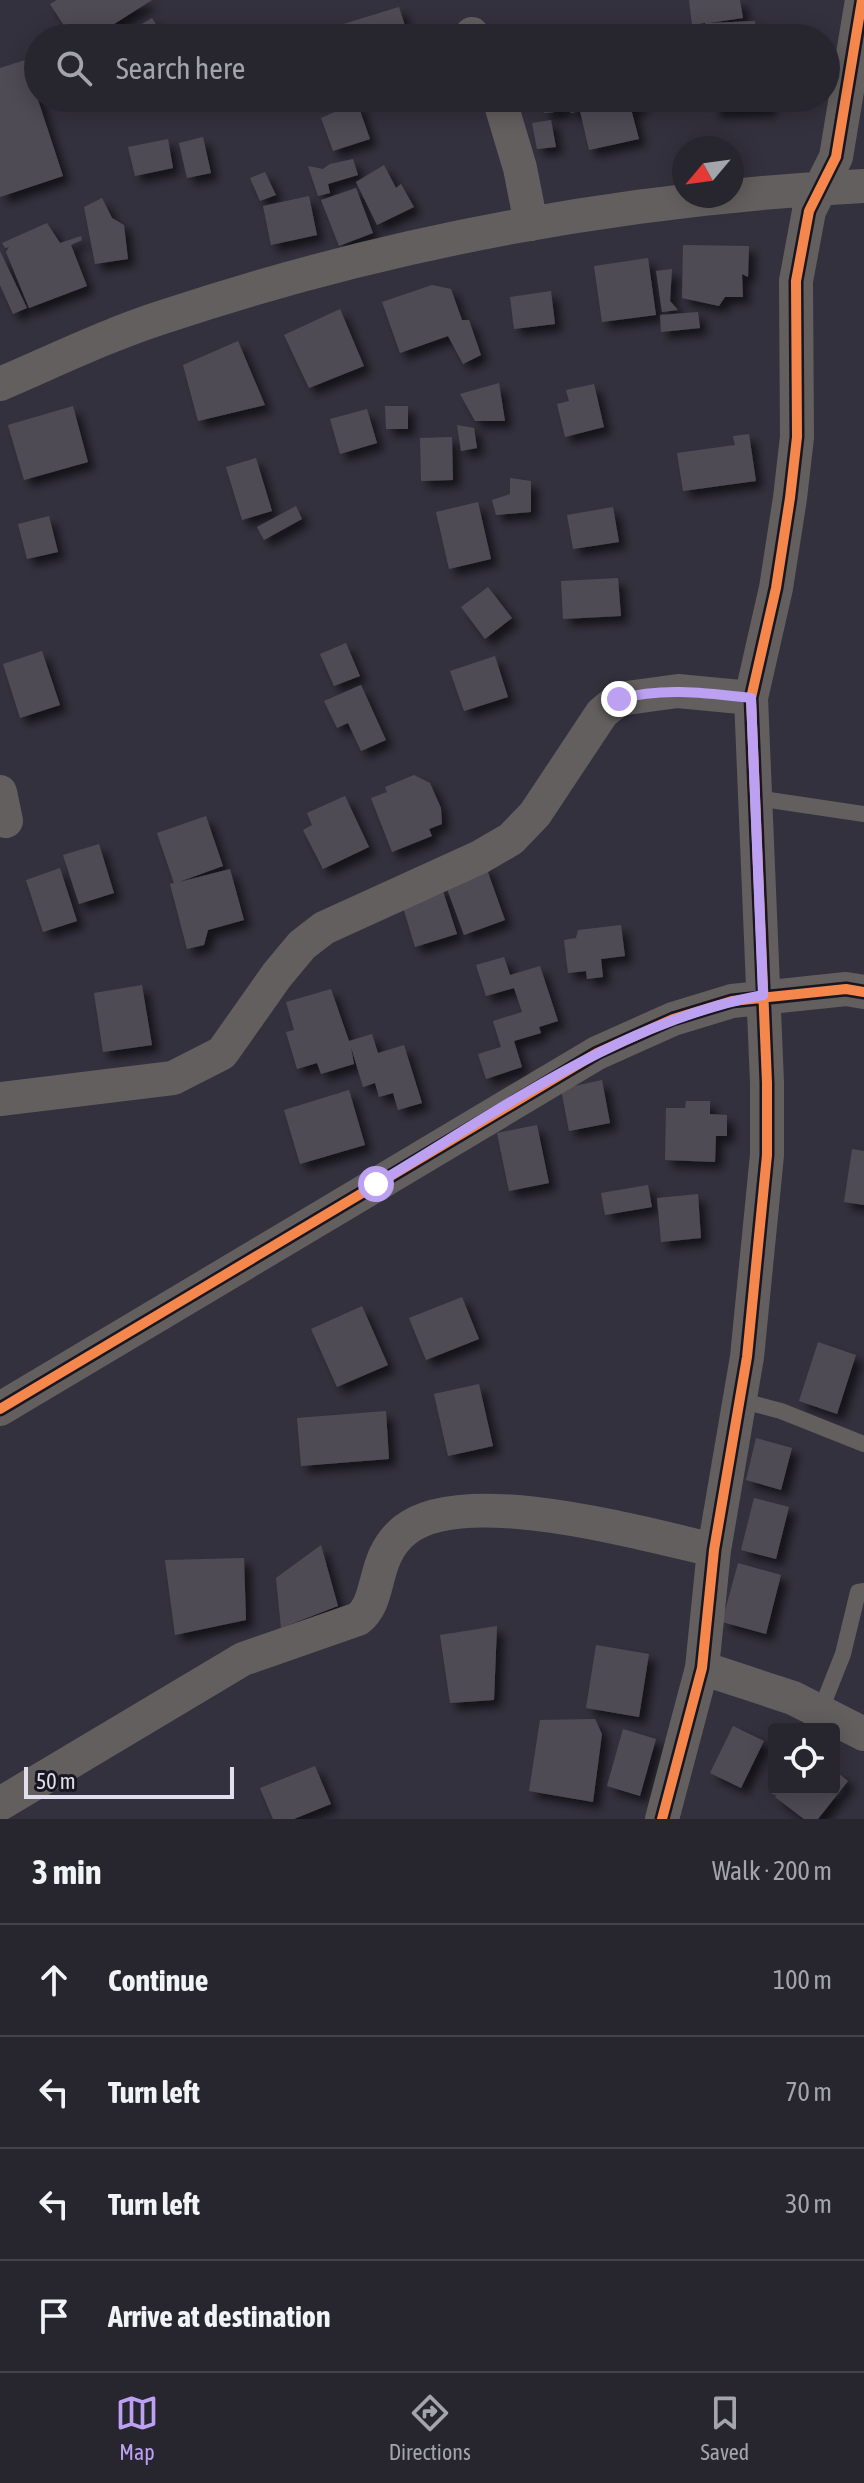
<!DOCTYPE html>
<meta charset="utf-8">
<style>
body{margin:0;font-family:"Asap Condensed",sans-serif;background:#2f2d36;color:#f1f3f6}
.controls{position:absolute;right:24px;bottom:24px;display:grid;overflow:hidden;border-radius:8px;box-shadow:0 4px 20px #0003}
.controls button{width:72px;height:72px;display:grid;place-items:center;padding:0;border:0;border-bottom:2px solid #43424a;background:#27252e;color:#f1f3f6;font:40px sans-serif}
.compass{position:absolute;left:672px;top:136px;width:72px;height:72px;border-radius:50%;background:#27252e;box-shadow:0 4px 20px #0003;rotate:241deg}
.scale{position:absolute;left:24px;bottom:20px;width:210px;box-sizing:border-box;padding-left:8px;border:4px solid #e1deed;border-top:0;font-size:22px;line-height:28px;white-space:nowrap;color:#e1deed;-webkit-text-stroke:6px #181621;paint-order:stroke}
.stop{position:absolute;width:24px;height:24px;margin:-18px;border:6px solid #bca0f2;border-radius:50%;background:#fff}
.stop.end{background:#bca0f2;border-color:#fff;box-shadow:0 2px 8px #0008}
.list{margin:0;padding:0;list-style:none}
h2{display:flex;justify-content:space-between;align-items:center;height:104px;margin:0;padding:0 32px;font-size:34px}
h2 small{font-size:26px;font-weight:400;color:#a4a5aa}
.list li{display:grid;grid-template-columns:52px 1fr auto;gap:24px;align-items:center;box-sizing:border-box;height:112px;padding:0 32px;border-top:2px solid #43424a}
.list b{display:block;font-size:30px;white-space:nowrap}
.list em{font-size:26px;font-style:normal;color:#a4a5aa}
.icon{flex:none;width:44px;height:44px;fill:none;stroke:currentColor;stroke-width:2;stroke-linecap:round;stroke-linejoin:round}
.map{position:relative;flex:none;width:864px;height:1819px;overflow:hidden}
.search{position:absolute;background:#27252e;box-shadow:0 4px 20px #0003;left:24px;right:24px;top:24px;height:88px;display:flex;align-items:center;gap:20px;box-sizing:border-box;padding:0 28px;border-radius:44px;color:#a4a5aa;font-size:30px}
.sheet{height:552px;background:#27252e}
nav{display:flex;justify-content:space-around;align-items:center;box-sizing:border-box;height:112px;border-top:2px solid #43424a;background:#27252e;font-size:22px;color:#a4a5aa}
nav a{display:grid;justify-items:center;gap:4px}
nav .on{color:#bca0f2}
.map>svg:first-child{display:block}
</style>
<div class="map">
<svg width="864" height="1819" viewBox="0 0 864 1819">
<defs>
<filter id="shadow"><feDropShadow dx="7" dy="7" stdDeviation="4" flood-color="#0009"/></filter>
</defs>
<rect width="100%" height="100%" fill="#34313e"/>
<path fill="#504b54" filter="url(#shadow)" d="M57,0H152L92,38H72L50,4Z
M689,0H740L743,18L709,23L755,21L756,38H706L705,23L692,25Z
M399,7L409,38H301V37Z
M152,18L163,36L159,38H119Z
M25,60L63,176L0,197V68Z
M558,98H564L565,111L544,113L542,100Z
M568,98H639L641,107L631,109L639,139L589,150L580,111L571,113Z
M713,98H769L770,109L713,111Z
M357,102L370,139L333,151L321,118Z
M551,120L556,147L537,149L532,123Z
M203,137L211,173L187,178L179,143Z
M168,139L173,168L135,176L128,147Z
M353,159L358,175L328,184L330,193L318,196L308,166L323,169L330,164Z
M384,165L396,188L401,184L414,207L377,225L356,182Z
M265,172L276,195L260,201L250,178Z
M356,188L373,233L339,246L321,200Z
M309,196L317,235L271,245L263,206Z
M102,198L112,218L124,225L128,259L95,264L84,207Z
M47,223L60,243L81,236L82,240L71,245L87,286L29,308L6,252L9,247L5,248L2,243Z
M683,245L749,246L748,277L742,274L743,297H725L719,306L682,298Z
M0,251L27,308L13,314L0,285Z
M648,258L656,315L602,322L594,266Z
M672,269L670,301L678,310L662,312L656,271Z
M432,285L451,289L462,320H469L481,355L463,364L448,336L400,353L382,302Z
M551,291L555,324L514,329L510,297Z
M340,309L364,366L309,388L284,335Z
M698,312L700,328L661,332L660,315Z
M238,341L265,405L198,421L183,365Z
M499,383L505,421H475L460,394Z
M594,384L604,427L565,437L557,404L569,401L566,390Z
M73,406L88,462L24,480L8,425Z
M385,406H408V429H386Z
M367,409L377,443L340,454L330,419Z
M457,425L474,428L477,448L461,451Z
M749,434L756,481L683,491L677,453L735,445L733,436Z
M452,437L453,480L421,481L420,438Z
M256,458L272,511L242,520L226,467Z
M510,478L531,481V512L496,515L492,500L510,494Z
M478,502L491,559L449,569L436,512Z
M296,506L302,519L264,540L257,527Z
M613,507L619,542L573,549L567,515Z
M49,516L58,552L27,559L18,524Z
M618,578L621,616L563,619L561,581Z
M488,587L512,618L485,639L461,607Z
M346,643L360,676L334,686L320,654Z
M42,651L60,705L20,718L3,664Z
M495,656L508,697L464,711L450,671Z
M361,685L386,740L361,751L348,723L337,728L324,701Z
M414,775L430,783L441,808L442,824L429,829L432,836L392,852L371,798L387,792L385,787Z
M345,796L369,847L323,869L303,830L312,825L307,813Z
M206,816L223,866L179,882L230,869L244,920L208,930L204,945L187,949L170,884L174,883L157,833Z
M99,844L114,893L79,904L63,855Z
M485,864L505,920L464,935L446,886Z
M60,868L77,921L43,932L26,880Z
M441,885L457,934L415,947L400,897Z
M621,925L625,956L601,959L603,977L587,979L586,971L568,973L564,940L576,938L578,930Z
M504,957L510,975L540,966L558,1021L539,1027L541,1033L514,1041L522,1067L486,1079L478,1054L501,1047L493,1021L522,1012L514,988L486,996L476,965Z
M142,985L152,1045L103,1052L94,993Z
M331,989L349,1041L372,1034L378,1053L404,1045L422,1103L398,1110L393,1093L379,1097L375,1083L363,1087L351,1047L354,1064L321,1074L317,1063L297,1069L286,1032L294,1030L286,1002Z
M602,1080L610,1123L569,1131L561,1089Z
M349,1090L365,1145L300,1164L284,1110Z
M686,1101H710V1114L727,1115V1136H716L715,1162L665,1160L666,1108H685Z
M537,1125L549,1183L509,1191L497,1133Z
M852,1149L864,1151V1205L844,1202Z
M648,1185L652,1207L605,1215L601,1193Z
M698,1194L701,1238L661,1242L657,1198Z
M462,1297L479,1339L426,1360L409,1318Z
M362,1306L388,1365L337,1387L311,1329Z
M818,1342L856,1355L837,1414L799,1401Z
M479,1384L493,1446L448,1456L434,1394Z
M386,1411L389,1459L301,1466L297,1418Z
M756,1438L792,1448L781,1490L746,1480Z
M754,1498L789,1507L776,1559L741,1550Z
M321,1545L338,1606L281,1628L276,1578Z
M244,1558L246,1620L175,1635L165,1560Z
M738,1563L781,1575L766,1634L722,1622Z
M497,1626L494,1700L450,1703L440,1635Z
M596,1645L649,1654L639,1717L586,1708Z
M595,1719L602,1734L593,1802L529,1791L540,1720Z
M733,1726L764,1741L741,1788L710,1773Z
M623,1729L656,1739L640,1796L607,1786Z
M315,1766L331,1804L294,1819H273L260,1788Z
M834,1770L848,1781L818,1819H804L775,1797L781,1789H834Z"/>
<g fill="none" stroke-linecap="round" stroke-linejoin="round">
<path stroke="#635f5f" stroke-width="16" d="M756,798L864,814
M739,1400L781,1411L864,1444
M820,1712L843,1654L858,1592L864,1591"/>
<path stroke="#635f5f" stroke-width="34" d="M472,34L474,38
M499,98L520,168L531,224
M0,384C54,361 107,335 163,317C388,242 626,198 864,186
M0,792L6,821
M0,1099L173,1078L222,1053L277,975L302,945L324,928L480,857L511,839L535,814L602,713L619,699L678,691L751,698
M0,1409L597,1053L673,1019L732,1001L846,989L864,992
M702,1668L793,1698L864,1734
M0,1804L243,1659L358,1619C383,1600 370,1558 405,1530C464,1483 643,1534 714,1550
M662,1819L702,1668L714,1550L747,1357L767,1155V1083L751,698L776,588L790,498L797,437L796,281L809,211L836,157L862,0"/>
<defs>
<path id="cycleway" d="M0,1409L597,1053L673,1019L732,1001L846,989L864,992
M662,1819L702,1668L714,1550L747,1357L767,1155V1083L751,698L776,588L790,498L797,437L796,281L809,211L836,157L862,0"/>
</defs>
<use href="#cycleway" stroke="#181621" stroke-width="15"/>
<use href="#cycleway" stroke="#f5874c" stroke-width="10"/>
</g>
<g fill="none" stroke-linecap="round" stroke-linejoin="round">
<path stroke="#bca0f2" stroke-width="10" d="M376,1184C498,1112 621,1021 763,995L751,698C706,693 663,687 619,699"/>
</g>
</svg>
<div class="controls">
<button><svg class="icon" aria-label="locate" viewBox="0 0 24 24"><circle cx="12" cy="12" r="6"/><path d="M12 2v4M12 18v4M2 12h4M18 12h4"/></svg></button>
</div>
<svg class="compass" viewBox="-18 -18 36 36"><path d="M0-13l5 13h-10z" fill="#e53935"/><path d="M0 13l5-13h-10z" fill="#a4a5aa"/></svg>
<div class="scale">50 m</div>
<div class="stop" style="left:376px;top:1184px"></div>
<div class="stop end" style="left:619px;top:699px"></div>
<div class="search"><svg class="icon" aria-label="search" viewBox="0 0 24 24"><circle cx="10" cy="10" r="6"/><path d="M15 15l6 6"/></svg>Search here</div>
</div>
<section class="sheet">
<h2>3 min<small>Walk · 200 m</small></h2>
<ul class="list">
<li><svg class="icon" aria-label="ahead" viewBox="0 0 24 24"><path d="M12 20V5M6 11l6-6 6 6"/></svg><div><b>Continue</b></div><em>100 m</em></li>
<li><svg class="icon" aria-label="left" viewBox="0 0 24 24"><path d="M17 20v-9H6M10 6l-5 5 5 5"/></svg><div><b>Turn left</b></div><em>70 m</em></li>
<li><svg class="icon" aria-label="left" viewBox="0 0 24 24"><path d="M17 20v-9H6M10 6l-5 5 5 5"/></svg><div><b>Turn left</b></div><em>30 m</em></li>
<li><svg class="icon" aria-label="arrive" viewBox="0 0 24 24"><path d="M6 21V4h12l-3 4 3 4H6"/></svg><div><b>Arrive at destination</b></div></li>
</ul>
</section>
<nav>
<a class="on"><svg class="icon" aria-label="map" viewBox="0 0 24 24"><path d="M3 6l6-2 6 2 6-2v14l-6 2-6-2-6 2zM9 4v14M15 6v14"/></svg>Map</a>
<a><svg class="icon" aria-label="directions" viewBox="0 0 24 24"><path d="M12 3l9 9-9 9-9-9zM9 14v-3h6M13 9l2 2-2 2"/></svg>Directions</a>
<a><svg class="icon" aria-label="saved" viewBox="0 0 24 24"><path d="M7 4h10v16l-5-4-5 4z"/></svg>Saved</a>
</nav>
